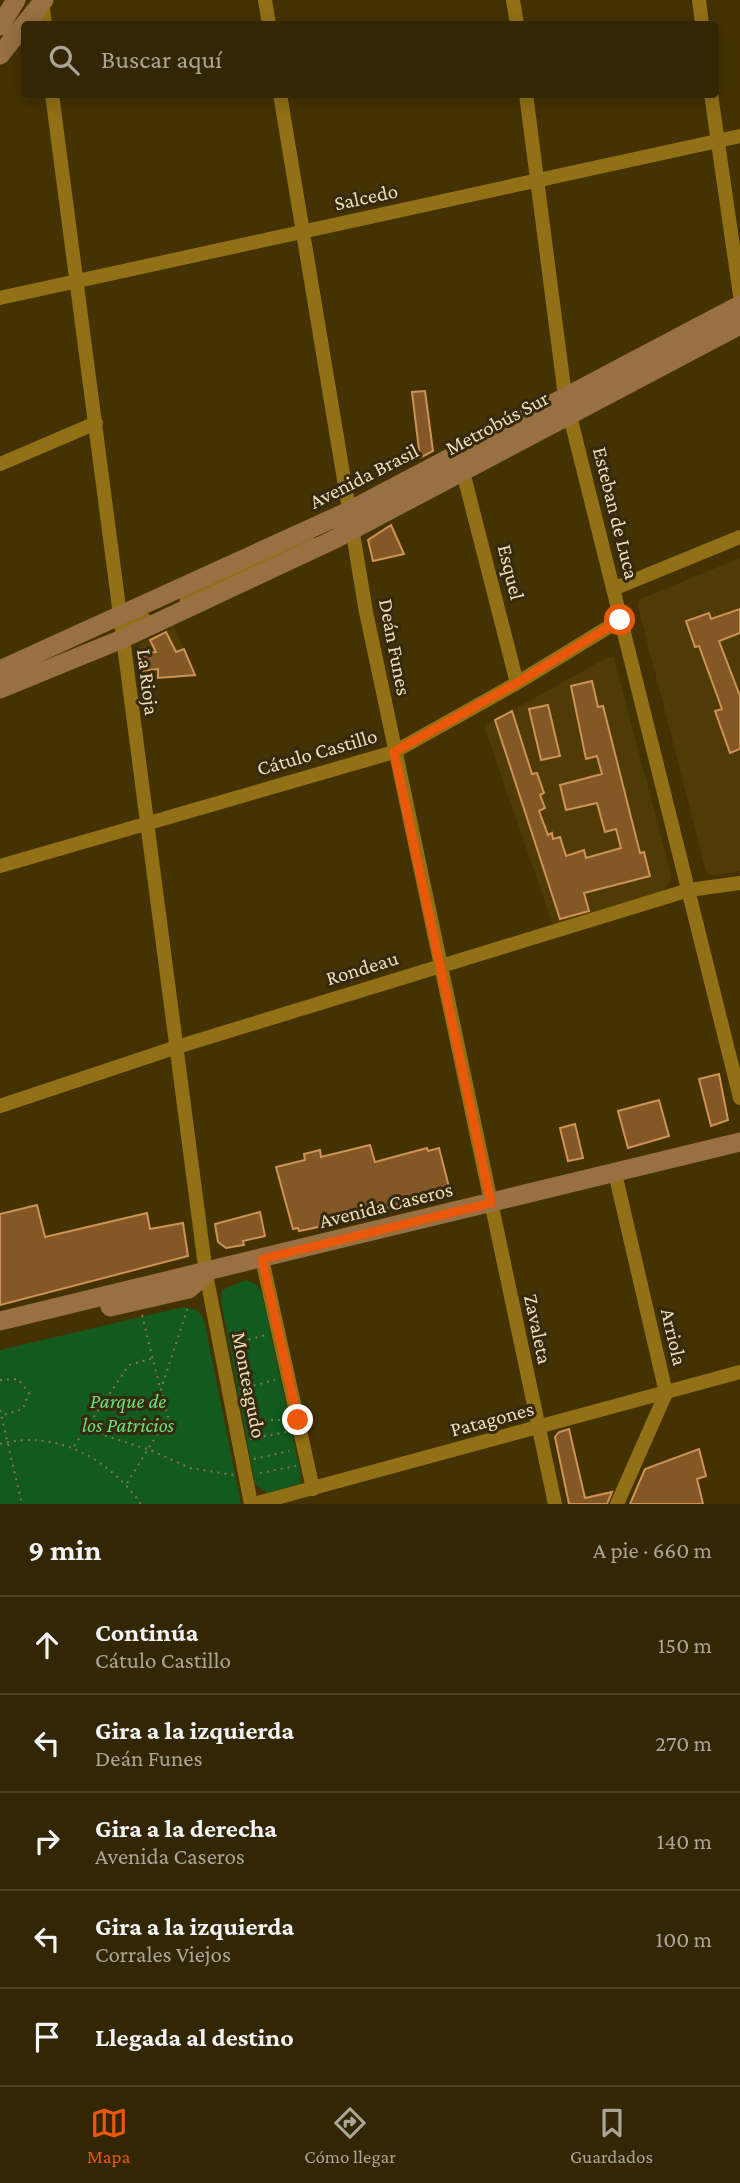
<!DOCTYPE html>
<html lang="es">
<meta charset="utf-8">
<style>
body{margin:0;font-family:"Crimson Pro",serif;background:#3b2e0c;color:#f1f3f6}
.stop{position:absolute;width:21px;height:21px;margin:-16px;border:5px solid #ea580c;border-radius:50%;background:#fff}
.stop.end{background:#ea580c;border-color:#fff;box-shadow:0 2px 7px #0008}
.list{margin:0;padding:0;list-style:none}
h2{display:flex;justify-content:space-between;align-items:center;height:91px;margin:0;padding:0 28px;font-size:30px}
h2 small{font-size:23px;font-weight:400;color:#a9a599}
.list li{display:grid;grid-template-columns:46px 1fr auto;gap:21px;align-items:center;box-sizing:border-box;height:98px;padding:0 28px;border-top:2px solid #4e4324}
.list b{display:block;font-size:26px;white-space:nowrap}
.list p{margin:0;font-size:23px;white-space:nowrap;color:#a9a599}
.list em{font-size:23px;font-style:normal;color:#a9a599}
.icon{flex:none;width:38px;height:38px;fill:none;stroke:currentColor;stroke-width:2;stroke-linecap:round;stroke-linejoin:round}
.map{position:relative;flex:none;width:740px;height:1504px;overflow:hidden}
.search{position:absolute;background:#332602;box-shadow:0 4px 18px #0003;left:21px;right:21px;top:21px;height:77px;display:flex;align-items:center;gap:18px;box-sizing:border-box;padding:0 24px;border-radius:7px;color:#a9a599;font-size:26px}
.sheet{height:581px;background:#332602}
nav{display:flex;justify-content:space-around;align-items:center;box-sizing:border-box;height:98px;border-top:2px solid #4e4324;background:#332602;font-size:19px;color:#a9a599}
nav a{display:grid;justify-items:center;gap:4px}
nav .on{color:#ea580c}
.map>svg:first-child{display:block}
</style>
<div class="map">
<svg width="740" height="1504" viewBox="0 0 740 1504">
<rect width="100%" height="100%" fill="#443203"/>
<path fill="#4f3b06" d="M740,558V871L712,875L706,872L638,606L640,599Z
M174,627L195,675L142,680L139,652L141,643Z
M608,657L614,658L672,878L663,891L553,925L484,726Z"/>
<path fill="#135a1f" d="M246,1280L257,1285L262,1294L301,1475L300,1484L267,1493L255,1484L221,1300L222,1290Z
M183,1307L197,1310L204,1319L241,1504H0V1350Z"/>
<path fill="#845726" stroke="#ce9253" stroke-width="2" d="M425,391L433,451L420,458L412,392Z
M391,525L404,554L373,561L368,540Z
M740,609V633L719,641L740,696V749L730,753L715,711L722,709L699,646L695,647L686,621L709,613L711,619Z
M166,632L176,652L184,649L195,675L158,678V669L141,671L139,654L156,652L150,640Z
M592,681L598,707L603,706L640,853L644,852L650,876L584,893L589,911L560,919L495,720L512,711L532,774L537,773L544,793L540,795L545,808L539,811L548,835L552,833L553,839L560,837L566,856L584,850L586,858L621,848L616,829L605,832L597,803L566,810L560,785L602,774L597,756L586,759L571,686Z
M548,705L560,756L541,760L529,709Z
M719,1074L728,1120L711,1126L699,1079Z
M659,1100L669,1136L628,1148L618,1111Z
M575,1124L583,1158L568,1161L560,1128Z
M370,1145L375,1162L427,1148L428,1151L439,1148L450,1191L314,1228L299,1231L298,1228L293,1229L276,1167L305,1160L304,1154L320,1150L321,1157Z
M37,1205L45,1237L147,1213L150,1229L183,1223L188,1256L0,1305V1214Z
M260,1212L265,1236L243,1241L244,1245L226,1248L218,1242L215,1224Z
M569,1429L585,1498L612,1492L607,1504H569L555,1437L559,1432Z
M699,1449L706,1476L697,1479L703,1504H630L645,1469Z"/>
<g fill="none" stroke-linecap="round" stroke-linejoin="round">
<path stroke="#877549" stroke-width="2" stroke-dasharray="2 5" stroke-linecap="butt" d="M142,1315L160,1388
M235,1343L266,1335
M0,1380L18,1379L29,1393L23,1409L0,1416
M240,1389L275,1380
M0,1410L22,1504
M250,1420H286
M85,1429L150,1450L190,1468L234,1475
M250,1439L286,1432
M0,1444C57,1429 109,1459 141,1504
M74,1446L129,1365L153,1358
M254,1459L289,1451
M260,1473L296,1466
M127,1483L168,1417L161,1389L189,1304"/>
<path stroke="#927016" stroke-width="7" d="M183,600L311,539
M122,626L147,617"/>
<path stroke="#927016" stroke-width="14" d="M42,0L45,24
M265,0L269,24
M513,0L517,24
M699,0L702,24
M52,94L206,1274L251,1504
M280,94L366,612L555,1504
M526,94L565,396L740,1098
M711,94L740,295
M0,298L740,136
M0,464L96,423
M463,472L517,683
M613,589L740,537
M0,866L394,752L517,683L620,620
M0,1106L177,1047L689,890L740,883
M615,1173L666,1393L617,1504
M262,1259L313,1489
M254,1504L740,1372"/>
<path stroke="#987042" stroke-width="19" d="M0,26L16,0
M0,55L44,0
M0,670L349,511L740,305
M0,689L122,639L333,540L740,325
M110,1307L189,1289L206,1274
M0,1321L740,1142"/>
</g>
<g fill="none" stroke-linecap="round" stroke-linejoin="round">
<path stroke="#ea580c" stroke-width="9" d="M298,1420L262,1259L491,1203L394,752L517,683L620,620"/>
</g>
<g text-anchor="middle" stroke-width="6" stroke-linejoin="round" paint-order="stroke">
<g font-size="21" fill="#efddb6" stroke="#352a10">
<text transform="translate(366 197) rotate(-12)" y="7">Salcedo</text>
<text transform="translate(497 423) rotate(-28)" y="7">Metrobús Sur</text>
<text transform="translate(364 476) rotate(-27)" y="7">Avenida Brasil</text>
<text transform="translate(616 513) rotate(76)" y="7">Esteban de Luca</text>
<text transform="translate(511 572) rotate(76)" y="7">Esquel</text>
<text transform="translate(395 647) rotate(79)" y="7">Deán Funes</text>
<text transform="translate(148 682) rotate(83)" y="7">La Rioja</text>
<text transform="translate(317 752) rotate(-16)" y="7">Cátulo Castillo</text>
<text transform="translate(362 968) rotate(-17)" y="7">Rondeau</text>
<text transform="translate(386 1205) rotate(-14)" y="7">Avenida Caseros</text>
<text transform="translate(538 1329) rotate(78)" y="7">Zavaleta</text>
<text transform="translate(674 1337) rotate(77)" y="7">Arriola</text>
<text transform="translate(249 1385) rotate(79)" y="7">Monteagudo</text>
<text transform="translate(492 1419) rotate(-15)" y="7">Patagones</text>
</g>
<g font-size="21" font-style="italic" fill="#6ddf78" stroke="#352a10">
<text x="128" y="1408">Parque de<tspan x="128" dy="24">los Patricios</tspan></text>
</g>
</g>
</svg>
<div class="stop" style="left:620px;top:620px"></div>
<div class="stop end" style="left:298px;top:1420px"></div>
<div class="search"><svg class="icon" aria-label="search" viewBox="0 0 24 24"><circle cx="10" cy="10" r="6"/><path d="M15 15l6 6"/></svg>Buscar aquí</div>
</div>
<section class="sheet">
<h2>9 min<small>A pie · 660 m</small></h2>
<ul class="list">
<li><svg class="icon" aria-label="ahead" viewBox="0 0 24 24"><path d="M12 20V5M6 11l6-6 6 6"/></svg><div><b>Continúa</b><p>Cátulo Castillo</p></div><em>150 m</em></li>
<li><svg class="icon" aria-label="left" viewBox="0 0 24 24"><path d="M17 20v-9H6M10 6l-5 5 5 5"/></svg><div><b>Gira a la izquierda</b><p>Deán Funes</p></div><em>270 m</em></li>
<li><svg class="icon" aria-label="right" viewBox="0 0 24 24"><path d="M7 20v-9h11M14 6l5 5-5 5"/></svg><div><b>Gira a la derecha</b><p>Avenida Caseros</p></div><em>140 m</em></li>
<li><svg class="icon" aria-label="left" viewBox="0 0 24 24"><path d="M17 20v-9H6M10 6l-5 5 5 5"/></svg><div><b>Gira a la izquierda</b><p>Corrales Viejos</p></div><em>100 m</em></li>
<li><svg class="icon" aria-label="arrive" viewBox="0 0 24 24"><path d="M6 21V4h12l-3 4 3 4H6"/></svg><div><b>Llegada al destino</b></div></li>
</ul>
</section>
<nav>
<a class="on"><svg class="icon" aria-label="map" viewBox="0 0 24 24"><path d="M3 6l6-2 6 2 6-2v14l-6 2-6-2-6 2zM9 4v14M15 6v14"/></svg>Mapa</a>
<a><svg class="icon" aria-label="directions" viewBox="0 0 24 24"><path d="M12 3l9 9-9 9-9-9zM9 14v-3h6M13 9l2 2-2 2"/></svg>Cómo llegar</a>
<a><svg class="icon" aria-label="saved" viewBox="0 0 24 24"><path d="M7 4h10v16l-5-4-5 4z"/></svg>Guardados</a>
</nav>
